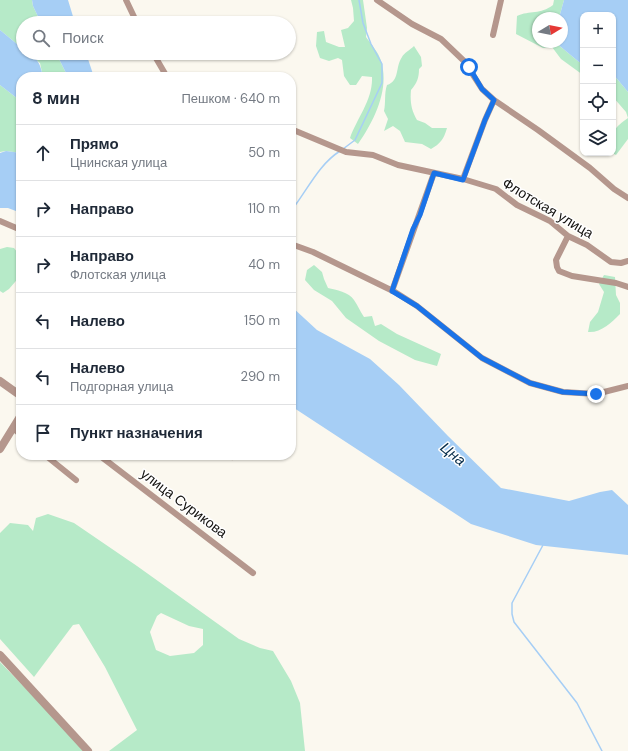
<!DOCTYPE html>
<html lang="ru">
<meta charset="utf-8">
<style>
body{margin:0;font-family:"DM Sans",sans-serif;background:#f2f2f3;color:#1f2937}
.controls{position:absolute;right:12px;top:12px;display:grid;overflow:hidden;border-radius:8px;box-shadow:0 1px 3px #0004}
.controls button{width:36px;height:36px;display:grid;place-items:center;padding:0;border:0;border-bottom:1px solid #e0e1e3;background:#fff;color:#1f2937;font:20px sans-serif}
.compass{position:absolute;left:532px;top:12px;width:36px;height:36px;border-radius:50%;background:#fff;box-shadow:0 1px 3px #0004;rotate:80deg}
.stop{position:absolute;width:12px;height:12px;margin:-9px;border:3px solid #1a73e8;border-radius:50%;background:#fff}
.stop.end{background:#1a73e8;border-color:#fff;box-shadow:0 1px 4px #0008}
.list{margin:0;padding:0;list-style:none}
h2{display:flex;justify-content:space-between;align-items:center;height:52px;margin:0;padding:0 16px;font-size:17px}
h2 small{font-size:13px;font-weight:400;color:#747a83}
.list li{display:grid;grid-template-columns:26px 1fr auto;gap:12px;align-items:center;box-sizing:border-box;height:56px;padding:0 16px;border-top:1px solid #e0e1e3}
.list b{display:block;font-size:15px;white-space:nowrap}
.list p{margin:0;font-size:13px;white-space:nowrap;color:#747a83}
.list em{font-size:13px;font-style:normal;color:#747a83}
.icon{flex:none;width:22px;height:22px;fill:none;stroke:currentColor;stroke-width:2;stroke-linecap:round;stroke-linejoin:round}
.map{position:relative;flex:none;width:628px;height:751px;overflow:hidden}
.search{position:absolute;background:#fff;box-shadow:0 1px 3px #0004;left:16px;top:16px;width:280px;height:44px;display:flex;align-items:center;gap:10px;box-sizing:border-box;padding:0 14px;border-radius:22px;color:#747a83;font-size:15px}
.panel{position:absolute;background:#fff;box-shadow:0 1px 3px #0004;left:16px;top:72px;width:280px;height:388px;border-radius:16px}
.map>svg:first-child{display:block}
</style>
<div class="map">
<svg width="628" height="751" viewBox="0 0 628 751">
<rect width="100%" height="100%" fill="#fbf8ef"/>
<path fill="#b6eac8" fill-rule="evenodd" d="M0,0H32L33,6L41,23H23V49L0,30Z
M351,0H363L367,28L366,37C371,44 379,53 381,61C390,89 374,121 358,144L350,138C357,118 373,100 372,77L362,76L356,85H350L344,76L342,60L338,58L329,61L320,58L316,46L317,32L324,31L326,42L339,47H345L341,30L348,28L354,21L353,8Z
M554,0H564L559,18H538V42H555L579,62H583V75L561,59L552,47L543,48L516,34L517,16C530,10 540,15 553,5Z
M414,46L421,57L422,66L419,69C419,78 417,83 411,90C410,101 411,110 417,120L425,123L432,128H447C444,139 440,144 431,149L422,144L405,142L400,131L393,126L384,131L388,119L384,111C386,102 384,94 387,85C400,81 395,67 402,57C404,53 410,50 414,46Z
M28,53H56L68,77H43L40,63Z
M613,74L628,92V139L616,155L612,153H613C613,132 610,131 628,118L626,112L613,97Z
M0,85L18,99L21,102V153L6,151L0,152Z
M7,247L14,248L21,257V275L9,289L3,293L0,291V249Z
M314,265L322,272L324,279L328,288C336,290 349,292 354,300C358,306 360,311 364,317L372,316L375,326L381,324L397,334L441,354L437,366L415,360L379,341L346,318L332,301L314,290L305,280L307,270Z
M604,275L615,277L616,295L620,303V314C611,323 601,333 588,332L590,322L598,312L604,292L599,284Z
M48,514L74,523L137,566L239,639L260,648L273,651L291,681L300,703L305,751H109L137,730L105,667L79,624L73,625L34,677L0,639V533L10,523L28,525L33,531L36,518ZM161,613L189,626L203,629V645L194,653L170,656L156,650L150,632L157,616Z
M0,662L61,725L83,751H0Z"/>
<path fill="#a6cef5" d="M32,0H68L75,23H41L33,6Z
M564,0H628V92L613,74V15H583V62H579L555,42H562V18H559Z
M0,30L23,49V53C37,53 41,66 43,77H21V102L18,99L0,85Z
M56,53H86L94,77H68Z
M6,151L21,153V213L8,208H0V153Z
M291,306L317,330L370,359L399,385L448,436L501,488L569,501L600,492L612,490L628,505V555L536,545L471,524L291,406Z"/>
<g fill="none" stroke-linecap="round" stroke-linejoin="round">
<path stroke="#a6cef5" stroke-width="1.5" d="M343,149L355,140L382,83V64L371,44L363,23L359,0
M291,211C307,191 318,165 340,151
M543,545L512,603V614L514,622L577,703L602,751"/>
<path stroke="#b5978d" stroke-width="6" d="M126,0L137,23
M377,0L412,24L441,39L464,61L482,89L494,100L538,130L590,168L614,189L628,198
M493,35L501,0
M153,53L167,77
M291,129L346,152L373,155L398,165L463,179L496,189L517,205L550,221L568,236L587,245L611,262L621,263L628,261
M463,179L485,120L494,100
M0,221L21,230
M568,236L556,260L557,267L559,271L572,276L616,283L628,287
M291,244L313,252L395,292L417,306L482,358L530,383L563,392L596,394L628,386
M392,291L434,173
M13,428L21,435
M45,455L76,480
M99,455L253,573
M228,455L232,457"/>
<path stroke="#b5978d" stroke-width="8" d="M0,381L21,396
M0,449L21,415
M0,655L88,751"/>
</g>
<g fill="none" stroke-linecap="round" stroke-linejoin="round">
<path stroke="#1a73e8" stroke-width="5" d="M469,67L482,89L494,100L485,120L463,180L434,173L420,215L413,229L392,291L417,306L482,358L530,383L563,392L596,394"/>
</g>
<g text-anchor="middle" stroke-width="3" stroke-linejoin="round" paint-order="stroke">
<g font-size="14" fill="#12110e" stroke="#fff">
<text transform="translate(548 208) rotate(31)" y="5">Флотская улица</text>
<text transform="translate(184 503) rotate(37)" y="5">улица Сурикова</text>
</g>
<g font-size="15" font-style="italic" fill="#062d4b" stroke="#fff">
<text transform="translate(453 454) rotate(39)" y="5">Цна</text>
</g>
</g>
</svg>
<div class="controls">
<button>+</button>
<button>−</button>
<button><svg class="icon" aria-label="locate" viewBox="0 0 24 24"><circle cx="12" cy="12" r="6"/><path d="M12 2v4M12 18v4M2 12h4M18 12h4"/></svg></button>
<button><svg class="icon" aria-label="layers" viewBox="0 0 24 24"><path d="M12 4l9 5-9 5-9-5zM3 14l9 5 9-5"/></svg></button>
</div>
<svg class="compass" viewBox="-18 -18 36 36"><path d="M0-13l5 13h-10z" fill="#e53935"/><path d="M0 13l5-13h-10z" fill="#747a83"/></svg>
<div class="stop" style="left:469px;top:67px"></div>
<div class="stop end" style="left:596px;top:394px"></div>
<div class="search"><svg class="icon" aria-label="search" viewBox="0 0 24 24"><circle cx="10" cy="10" r="6"/><path d="M15 15l6 6"/></svg>Поиск</div>
<section class="panel">
<h2>8 мин<small>Пешком · 640 m</small></h2>
<ul class="list">
<li><svg class="icon" aria-label="ahead" viewBox="0 0 24 24"><path d="M12 20V5M6 11l6-6 6 6"/></svg><div><b>Прямо</b><p>Цнинская улица</p></div><em>50 m</em></li>
<li><svg class="icon" aria-label="right" viewBox="0 0 24 24"><path d="M7 20v-9h11M14 6l5 5-5 5"/></svg><div><b>Направо</b></div><em>110 m</em></li>
<li><svg class="icon" aria-label="right" viewBox="0 0 24 24"><path d="M7 20v-9h11M14 6l5 5-5 5"/></svg><div><b>Направо</b><p>Флотская улица</p></div><em>40 m</em></li>
<li><svg class="icon" aria-label="left" viewBox="0 0 24 24"><path d="M17 20v-9H6M10 6l-5 5 5 5"/></svg><div><b>Налево</b></div><em>150 m</em></li>
<li><svg class="icon" aria-label="left" viewBox="0 0 24 24"><path d="M17 20v-9H6M10 6l-5 5 5 5"/></svg><div><b>Налево</b><p>Подгорная улица</p></div><em>290 m</em></li>
<li><svg class="icon" aria-label="arrive" viewBox="0 0 24 24"><path d="M6 21V4h12l-3 4 3 4H6"/></svg><div><b>Пункт назначения</b></div></li>
</ul>
</section>
</div>
